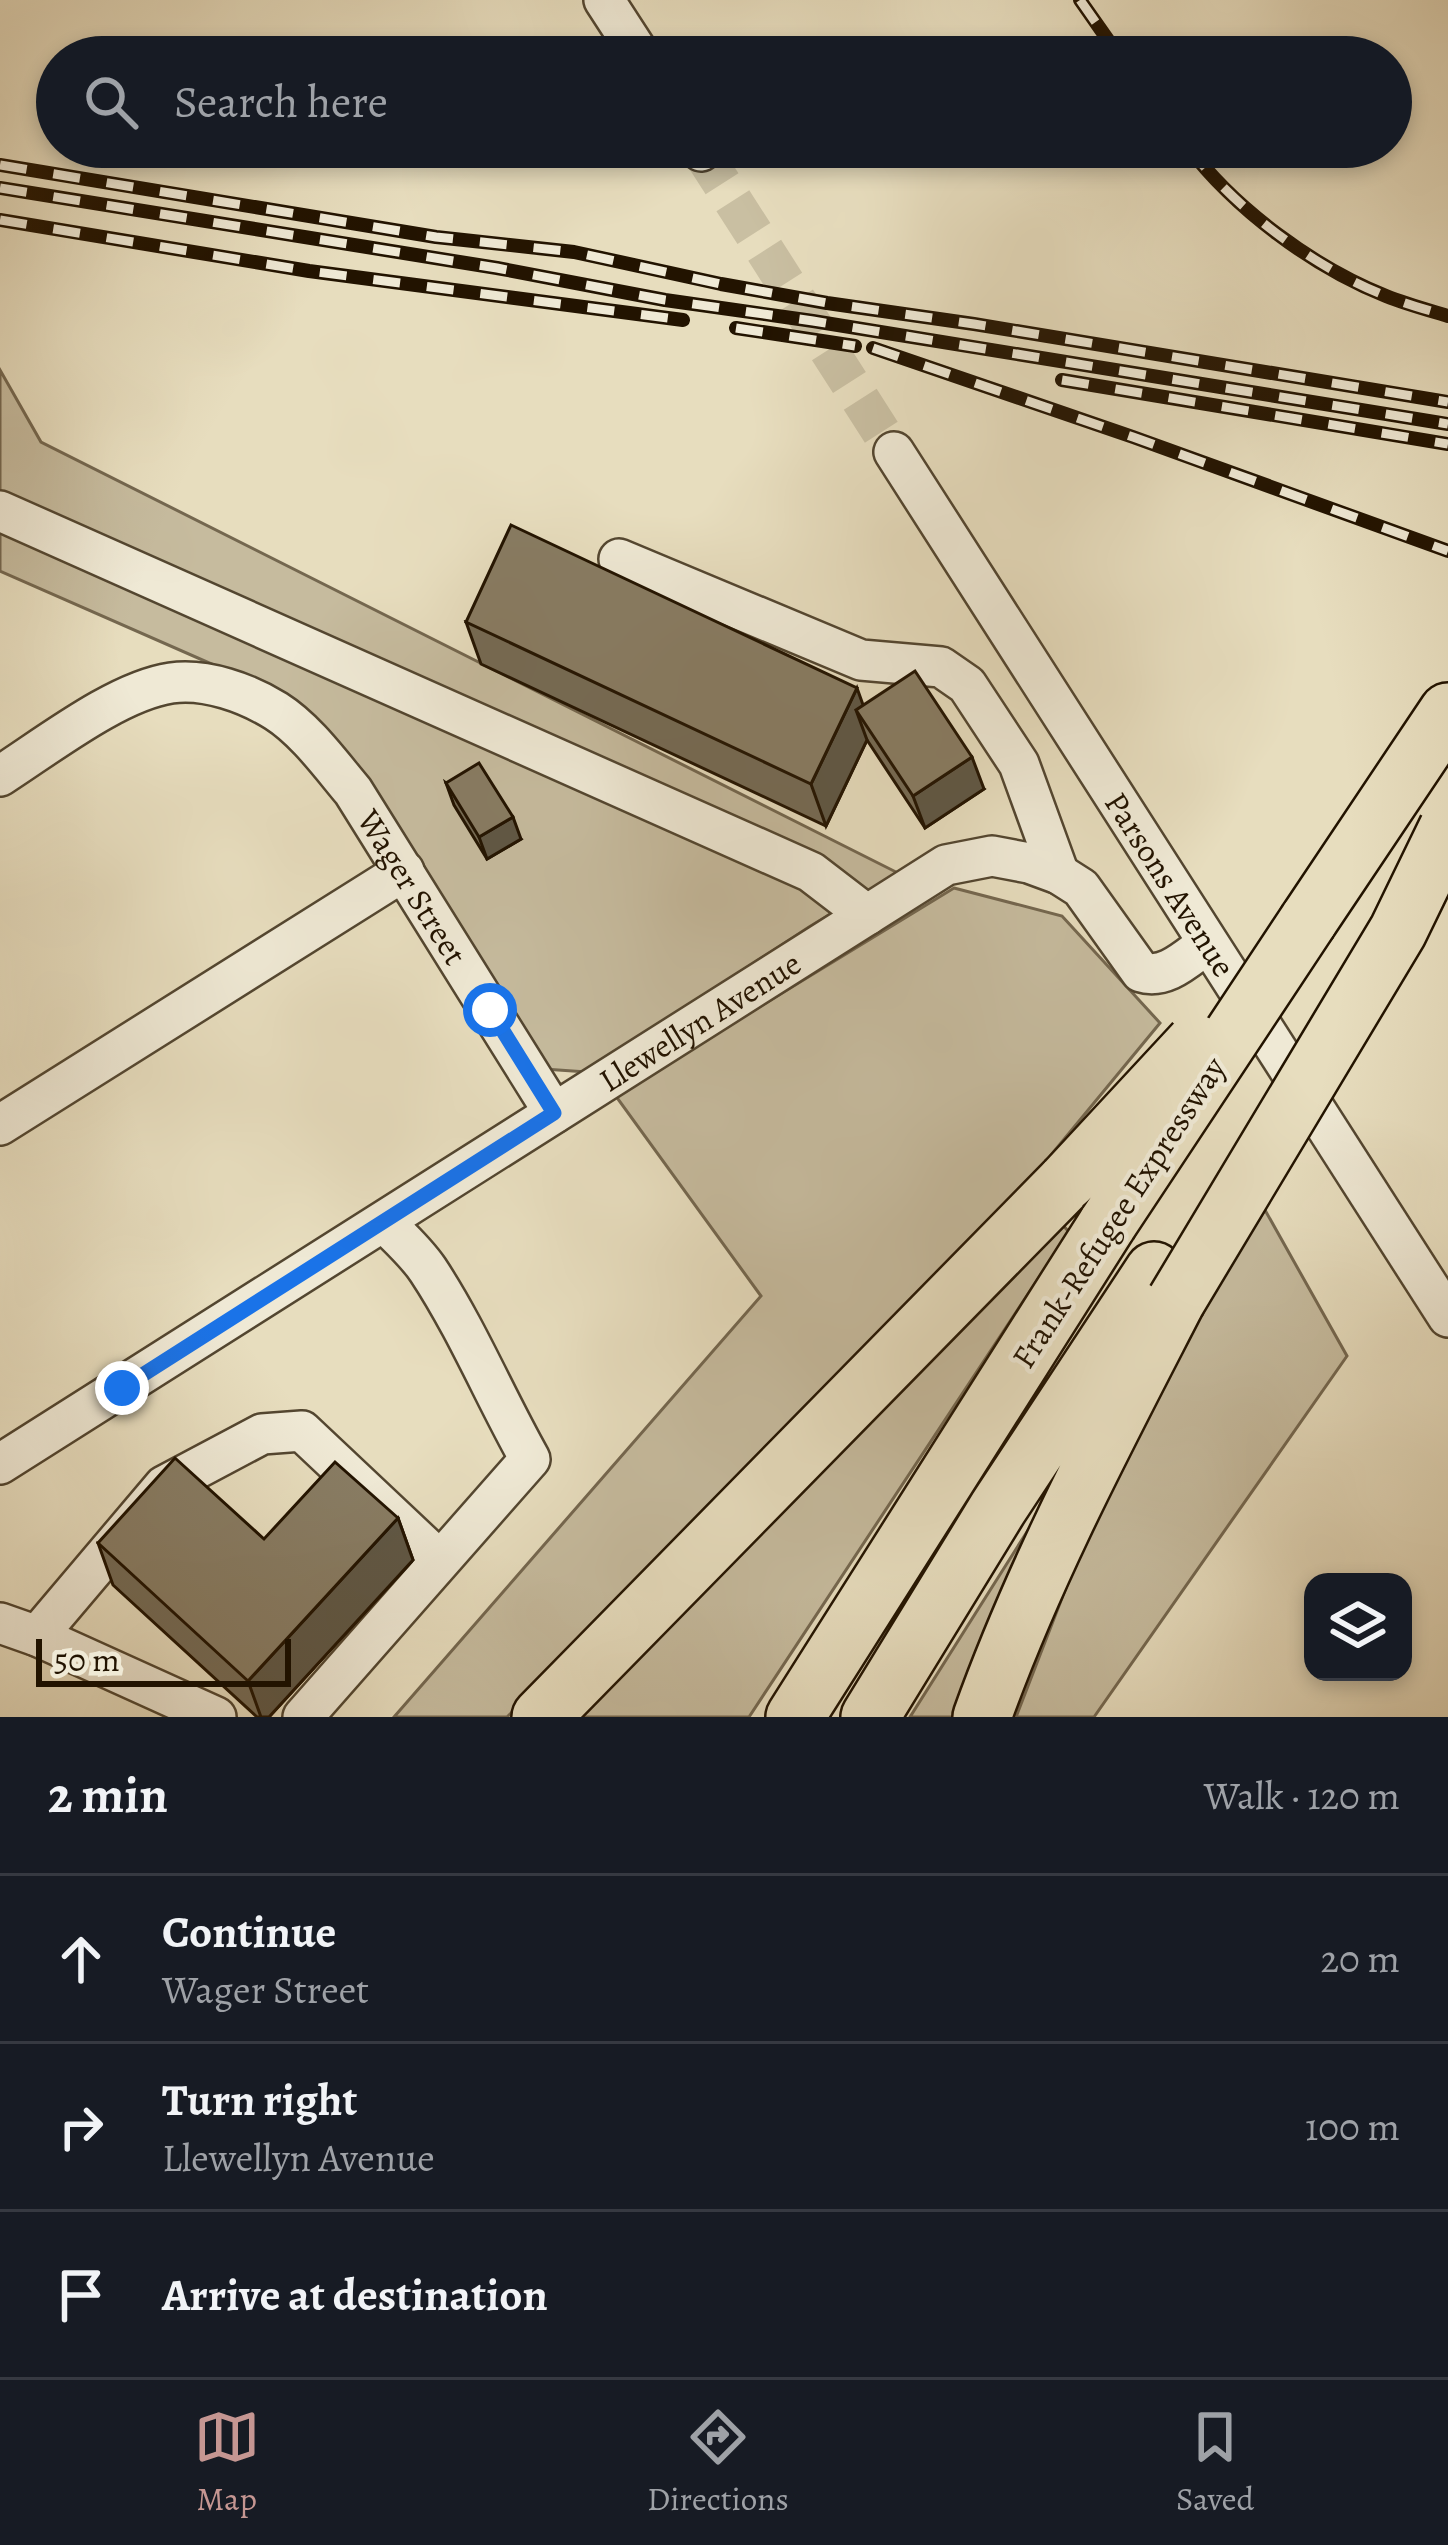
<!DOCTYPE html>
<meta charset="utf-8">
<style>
body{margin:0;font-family:Alegreya,serif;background:#242831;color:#f1f3f6}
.controls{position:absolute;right:36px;bottom:36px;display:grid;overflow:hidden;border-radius:24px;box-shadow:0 6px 18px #0003}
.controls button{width:108px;height:108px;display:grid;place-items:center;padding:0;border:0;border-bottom:3px solid #363941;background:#171b24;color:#f1f3f6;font:60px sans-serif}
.scale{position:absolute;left:36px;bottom:30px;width:255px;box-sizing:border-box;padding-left:12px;border:6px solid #221300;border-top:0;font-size:33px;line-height:42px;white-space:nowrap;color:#221300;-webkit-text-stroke:9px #efe9d5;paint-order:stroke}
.stop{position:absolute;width:36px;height:36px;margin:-27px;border:9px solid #1a73e8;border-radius:50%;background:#fff}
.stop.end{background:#1a73e8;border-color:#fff;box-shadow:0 3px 12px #0008}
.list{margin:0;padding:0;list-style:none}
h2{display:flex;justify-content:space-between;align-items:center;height:156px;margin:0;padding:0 48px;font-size:51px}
h2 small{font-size:39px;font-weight:400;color:#9ea1a6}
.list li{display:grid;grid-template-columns:78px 1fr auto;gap:36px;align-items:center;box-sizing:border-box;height:168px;padding:0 48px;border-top:3px solid #363941}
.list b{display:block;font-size:45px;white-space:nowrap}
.list p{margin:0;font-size:39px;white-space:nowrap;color:#9ea1a6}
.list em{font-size:39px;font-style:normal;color:#9ea1a6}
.icon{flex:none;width:66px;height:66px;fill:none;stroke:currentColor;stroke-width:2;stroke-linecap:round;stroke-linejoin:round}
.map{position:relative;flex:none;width:1448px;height:1717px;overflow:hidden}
.search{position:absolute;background:#171b24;box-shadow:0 6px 18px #0003;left:36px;right:36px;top:36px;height:132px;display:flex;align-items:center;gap:30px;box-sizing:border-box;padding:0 42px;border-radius:66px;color:#9ea1a6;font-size:45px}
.sheet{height:660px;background:#171b24}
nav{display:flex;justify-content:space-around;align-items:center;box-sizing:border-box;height:168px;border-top:3px solid #363941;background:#171b24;font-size:33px;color:#9ea1a6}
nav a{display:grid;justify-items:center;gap:6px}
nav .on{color:#c59692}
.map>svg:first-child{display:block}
</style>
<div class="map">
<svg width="1448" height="1717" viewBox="0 0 1448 1717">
<rect width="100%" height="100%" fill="#e7ddbe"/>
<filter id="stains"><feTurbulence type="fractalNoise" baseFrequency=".00167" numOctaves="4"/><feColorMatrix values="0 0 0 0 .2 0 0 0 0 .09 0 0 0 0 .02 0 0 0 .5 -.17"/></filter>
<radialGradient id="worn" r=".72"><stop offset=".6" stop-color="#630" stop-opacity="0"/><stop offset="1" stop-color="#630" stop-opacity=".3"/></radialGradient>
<path fill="#c6bb9e" stroke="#74674f" stroke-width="3" d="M0,370L41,442L898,873L809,927L587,1072L544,1069L289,698L0,571Z
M954,888L1062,916L1160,1023L966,1258L507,1717H394L761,1296L615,1095Z
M1265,1210L1347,1356L1094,1717H1016L1091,1523L1180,1343Z
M1059,1221L1069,1232L749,1717H579Z
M1030,1527L1043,1536L968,1717H910Z"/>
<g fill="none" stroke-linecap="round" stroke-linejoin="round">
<path stroke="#c9bfa2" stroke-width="39" stroke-dasharray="39 20" stroke-linecap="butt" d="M701,151L894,452"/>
<defs>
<g id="minor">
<path d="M604,0L641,57"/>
<path d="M699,147L701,151"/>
<path id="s1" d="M894,452L1448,1317"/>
<path d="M0,511L811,872L867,915"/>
<path d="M619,559L861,660L941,667L967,685L1019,764L1059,874"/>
<path id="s2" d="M0,776C47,746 117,691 171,683C206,678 247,693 276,711C306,730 331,765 353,791L554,1113"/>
<path d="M0,1125L404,871"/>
<path id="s3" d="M0,1464L946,865L992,856L1029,863L1059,874L1081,888L1141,972C1166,980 1187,958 1207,944"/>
<path d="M0,1623L37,1636L216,1717"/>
<path d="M37,1636L164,1486L262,1434L302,1431L439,1560"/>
<path d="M303,1717L530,1459C495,1397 467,1329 428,1270C416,1252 399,1237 384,1222"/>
</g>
<path id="highway" d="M1308,921L1448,712
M541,1717L1067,1181
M795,1717L1108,1223
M870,1717L998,1508L1154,1271
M982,1717C1034,1572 1106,1437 1176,1301"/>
</defs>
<use href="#minor" stroke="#534630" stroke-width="44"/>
<use href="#highway" stroke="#221300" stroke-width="62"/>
<use href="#minor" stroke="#efe9d5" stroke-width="39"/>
<use href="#highway" stroke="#e7ddbe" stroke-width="57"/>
<defs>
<path id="rail" d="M1080,0L1120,57
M1188,147C1235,209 1313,267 1386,296C1406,304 1428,310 1448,316
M0,165L436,237L574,252L721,284L827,303L974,324L1448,402
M0,188L497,268L665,300L813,321L1448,424
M0,220L309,271L683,320
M736,328L855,346
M873,348L1133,437L1448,551
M1062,380L1448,444"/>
</defs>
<use href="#rail" stroke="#221300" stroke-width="14"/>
<use href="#rail" stroke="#efe9d5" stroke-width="9" stroke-dasharray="27" stroke-linecap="butt"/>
<defs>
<path id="highway-bridge" d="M1067,1181L1195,1043
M1108,1223L1308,921
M1176,1301L1398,931L1448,828"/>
</defs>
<use href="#highway-bridge" stroke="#221300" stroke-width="62" stroke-linecap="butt"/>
<use href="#highway-bridge" stroke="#e7ddbe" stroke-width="57"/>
</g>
<path fill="#756b55" stroke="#221300" stroke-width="3" d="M466,622L863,705L984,789L925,828L867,740L826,826L481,664Z
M446,783L521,839L487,859L454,805Z
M398,1518L413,1560L269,1717H257L113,1585L98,1543L264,1539Z"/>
<path fill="#5f5745" stroke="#221300" stroke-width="3" d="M857,688L872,730L856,710L867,740L826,826L811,784Z
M972,757L984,789L925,828L913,796Z
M513,817L521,839L487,859L479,837Z
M398,1518L413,1560L269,1717H261L248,1681Z"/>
<path fill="#887c63" stroke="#221300" stroke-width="3" d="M511,525L857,688L811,784L466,622Z
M915,671L972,757L913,796L856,710Z
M479,763L513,817L479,837L446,783Z
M175,1458L264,1539L335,1462L398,1518L248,1681L98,1543Z"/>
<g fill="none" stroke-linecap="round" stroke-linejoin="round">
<path stroke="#1a73e8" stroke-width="15" d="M122,1388L554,1113L490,1010"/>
</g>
<g text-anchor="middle" stroke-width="9" stroke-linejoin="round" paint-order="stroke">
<g font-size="33" fill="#221300" stroke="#efe9d5">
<text dy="12" stroke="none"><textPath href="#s1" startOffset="513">Parsons Avenue</textPath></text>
<text dy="12" stroke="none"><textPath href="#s2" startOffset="531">Wager Street</textPath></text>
<text dy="12" stroke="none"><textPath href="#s3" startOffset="828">Llewellyn Avenue</textPath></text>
<text transform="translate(1118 1212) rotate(-57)" y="12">Frank-Refugee Expressway</text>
</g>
</g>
<rect width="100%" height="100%" filter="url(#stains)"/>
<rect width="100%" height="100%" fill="url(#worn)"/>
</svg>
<div class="controls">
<button><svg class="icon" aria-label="layers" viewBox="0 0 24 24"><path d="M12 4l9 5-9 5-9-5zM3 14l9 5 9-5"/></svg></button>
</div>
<div class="scale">50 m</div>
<div class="stop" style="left:490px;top:1010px"></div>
<div class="stop end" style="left:122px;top:1388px"></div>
<div class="search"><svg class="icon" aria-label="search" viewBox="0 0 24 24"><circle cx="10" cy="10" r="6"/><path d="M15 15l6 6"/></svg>Search here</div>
</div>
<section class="sheet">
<h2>2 min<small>Walk · 120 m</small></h2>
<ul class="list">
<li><svg class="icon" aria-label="ahead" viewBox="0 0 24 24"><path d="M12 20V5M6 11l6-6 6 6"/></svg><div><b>Continue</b><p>Wager Street</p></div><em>20 m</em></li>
<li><svg class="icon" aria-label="right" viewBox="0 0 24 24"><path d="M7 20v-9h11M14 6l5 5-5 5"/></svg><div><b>Turn right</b><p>Llewellyn Avenue</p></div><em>100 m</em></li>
<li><svg class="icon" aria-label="arrive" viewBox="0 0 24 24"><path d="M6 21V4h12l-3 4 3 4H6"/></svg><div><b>Arrive at destination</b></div></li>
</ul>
</section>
<nav>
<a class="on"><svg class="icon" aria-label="map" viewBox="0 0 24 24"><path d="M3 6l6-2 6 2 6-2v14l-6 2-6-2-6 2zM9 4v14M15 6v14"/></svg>Map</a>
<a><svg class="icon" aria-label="directions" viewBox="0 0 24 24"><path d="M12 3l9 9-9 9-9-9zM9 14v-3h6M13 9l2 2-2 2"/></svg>Directions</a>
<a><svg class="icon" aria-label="saved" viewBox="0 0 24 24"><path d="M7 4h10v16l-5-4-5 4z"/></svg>Saved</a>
</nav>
